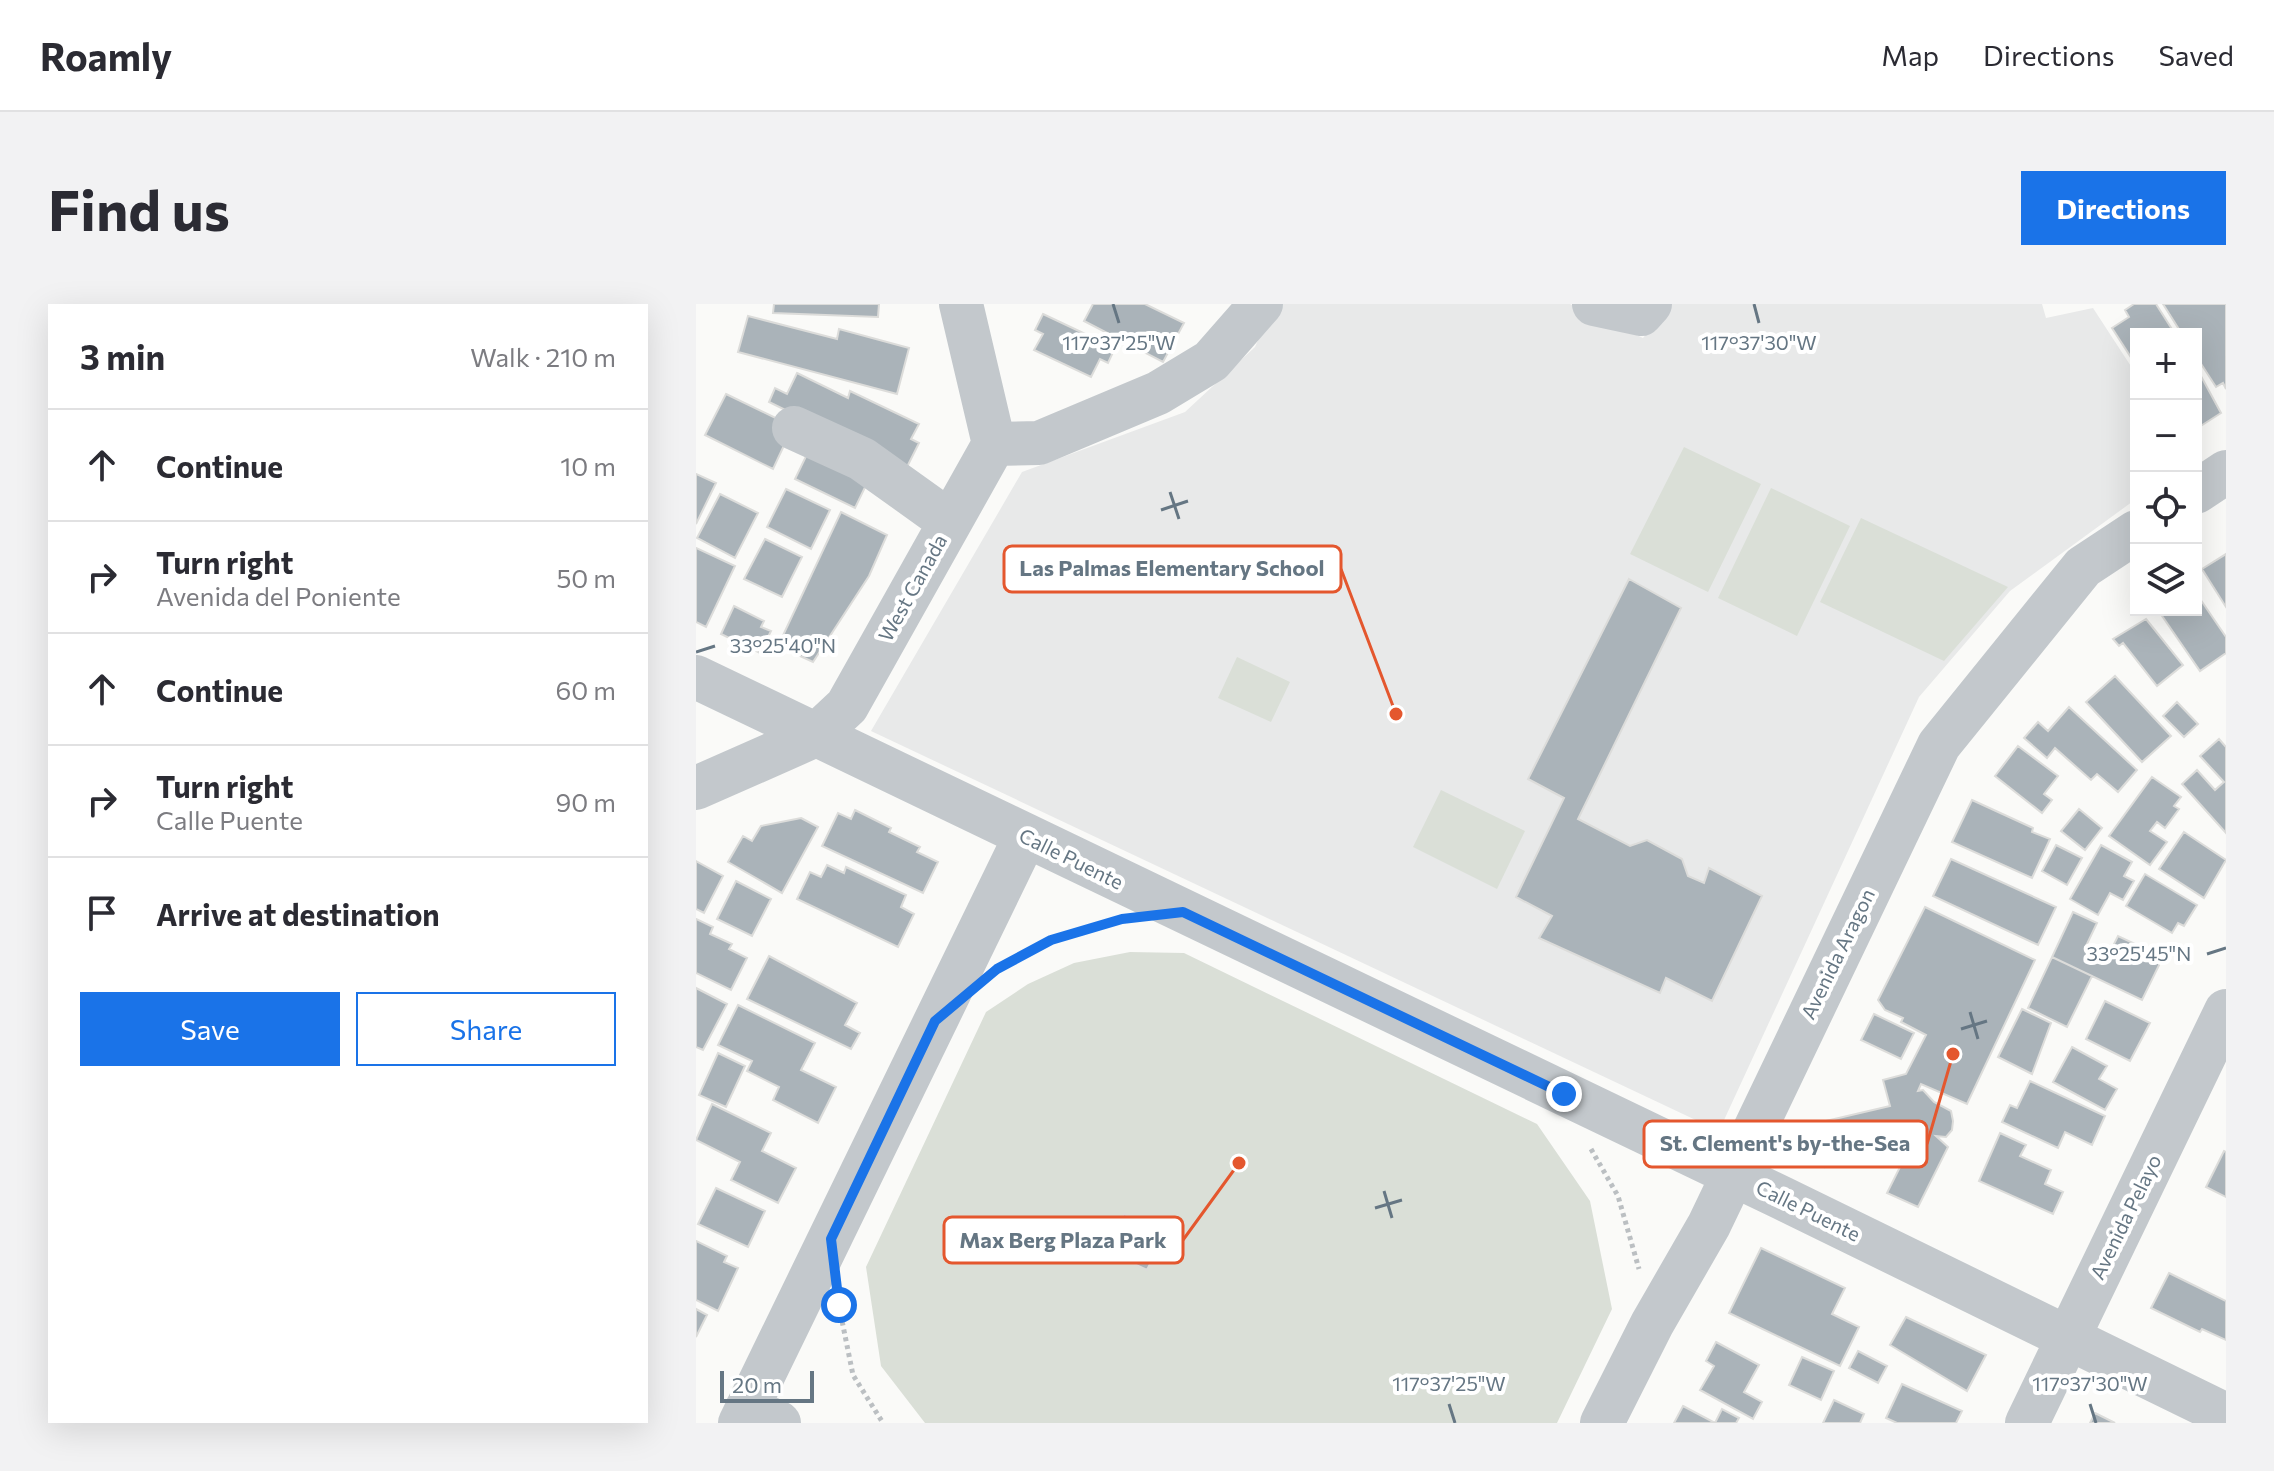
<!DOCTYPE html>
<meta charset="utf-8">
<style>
body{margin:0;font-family:Commissioner,sans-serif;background:#f2f2f3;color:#2b2b33}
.controls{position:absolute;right:24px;top:24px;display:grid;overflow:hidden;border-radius:0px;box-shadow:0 8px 32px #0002}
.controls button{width:72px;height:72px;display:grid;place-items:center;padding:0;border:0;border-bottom:2px solid #e1e1e2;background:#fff;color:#2b2b33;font:40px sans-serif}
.scale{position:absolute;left:24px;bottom:20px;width:94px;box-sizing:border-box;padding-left:8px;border:4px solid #657683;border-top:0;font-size:22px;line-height:28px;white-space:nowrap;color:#657683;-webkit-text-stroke:6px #fff;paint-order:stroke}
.stop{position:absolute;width:24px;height:24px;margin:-18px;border:6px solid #1a73e8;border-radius:50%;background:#fff}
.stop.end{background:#1a73e8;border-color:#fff;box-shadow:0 2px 8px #0008}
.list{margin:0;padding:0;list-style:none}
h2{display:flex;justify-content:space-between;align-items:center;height:104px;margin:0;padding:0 32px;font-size:34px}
h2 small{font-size:26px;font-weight:400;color:#7c7c81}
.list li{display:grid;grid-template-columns:52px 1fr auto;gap:24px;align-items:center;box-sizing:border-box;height:112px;padding:0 32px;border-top:2px solid #e1e1e2}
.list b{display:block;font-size:30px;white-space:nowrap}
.list p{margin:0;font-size:26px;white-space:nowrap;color:#7c7c81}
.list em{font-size:26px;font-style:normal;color:#7c7c81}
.actions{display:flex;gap:16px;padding:24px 32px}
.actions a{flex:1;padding:18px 0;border:2px solid #1a73e8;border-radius:0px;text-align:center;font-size:28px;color:#1a73e8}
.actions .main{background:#1a73e8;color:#fff}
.icon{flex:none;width:44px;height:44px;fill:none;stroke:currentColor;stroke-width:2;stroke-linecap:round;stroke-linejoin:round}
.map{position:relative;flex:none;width:1530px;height:1119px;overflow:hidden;border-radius:0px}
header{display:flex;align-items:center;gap:48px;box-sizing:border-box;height:112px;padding:0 40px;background:#fff;border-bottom:2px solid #e1e1e2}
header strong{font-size:38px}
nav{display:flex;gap:44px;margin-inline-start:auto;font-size:28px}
.intro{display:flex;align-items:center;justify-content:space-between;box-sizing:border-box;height:192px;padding:0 48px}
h1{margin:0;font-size:56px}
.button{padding:20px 36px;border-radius:0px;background:#1a73e8;color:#fff;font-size:28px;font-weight:700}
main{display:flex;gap:48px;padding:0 48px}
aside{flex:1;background:#fff;border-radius:0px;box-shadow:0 8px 32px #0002}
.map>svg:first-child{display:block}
</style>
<header>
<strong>Roamly</strong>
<nav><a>Map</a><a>Directions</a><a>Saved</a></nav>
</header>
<div class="intro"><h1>Find us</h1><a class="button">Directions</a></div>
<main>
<aside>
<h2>3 min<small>Walk · 210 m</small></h2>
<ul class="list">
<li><svg class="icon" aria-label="ahead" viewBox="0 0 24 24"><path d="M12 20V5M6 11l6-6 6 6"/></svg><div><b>Continue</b></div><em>10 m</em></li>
<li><svg class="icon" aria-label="right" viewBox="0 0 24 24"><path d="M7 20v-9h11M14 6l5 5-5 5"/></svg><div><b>Turn right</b><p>Avenida del Poniente</p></div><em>50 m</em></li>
<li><svg class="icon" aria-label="ahead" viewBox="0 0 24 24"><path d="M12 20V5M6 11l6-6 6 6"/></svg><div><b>Continue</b></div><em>60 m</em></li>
<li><svg class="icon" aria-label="right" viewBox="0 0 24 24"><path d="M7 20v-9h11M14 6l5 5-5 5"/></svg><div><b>Turn right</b><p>Calle Puente</p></div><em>90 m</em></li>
<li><svg class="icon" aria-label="arrive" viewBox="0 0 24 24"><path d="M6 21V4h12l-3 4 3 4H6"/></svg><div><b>Arrive at destination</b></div></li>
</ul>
<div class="actions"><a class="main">Save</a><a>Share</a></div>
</aside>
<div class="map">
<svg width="1530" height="1119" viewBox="0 0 1530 1119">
<rect width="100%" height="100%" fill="#fafaf8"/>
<path fill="#e8e9e9" d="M578,0H874L947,34L975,0H1346L1350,14L1397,4L1440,70V195L1314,287L1223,393L1023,827L175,427L326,168L489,108L559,43Z"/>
<path fill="#dadfd7" d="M988,143L1065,180L1012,288L934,250Z
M1075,184L1154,222L1101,332L1022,294Z
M1165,214L1312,283L1248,357L1124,298Z
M541,353L594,378L575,418L522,394Z
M745,486L829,527L801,585L717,543Z
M434,648L488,649L841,820L894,897L916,1005L861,1119H229L185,1062L170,963L290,708L332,680L378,659Z"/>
<path fill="#aab3b9" stroke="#dcdcda" stroke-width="2" d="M78,0H183L182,13L77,9Z
M397,0H449L488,19L467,58L388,17Z
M1438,0H1460L1479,30H1440V61L1416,24L1433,13L1429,6Z
M1467,0H1530V85L1527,79L1520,83L1500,52V30H1486Z
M347,10L419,44L412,59L404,55L395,73L338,46L347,30L339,26Z
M52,12L141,35L143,25L213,44L201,90L42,48Z
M1500,63L1525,109L1500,125Z
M101,69L152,94L154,87L223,120L215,135L223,139L210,165L73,98L79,84L91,90Z
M30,90L90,119L91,135L77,165L9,131Z
M114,144L174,173L159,204L99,175Z
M0,170L20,179L0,220Z
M90,185L134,206L115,245L71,223Z
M24,190L62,209L39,254L1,234Z
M145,208L191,231L173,272L117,358L82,342Z
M69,235L106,253L86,293L48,275Z
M0,244L39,262L10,323L0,318Z
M1530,250V303L1506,265Z
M933,275L985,304L882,515L934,542L951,536L986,555L992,572L1008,579L1013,564L1066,592L1016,697L970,674L964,689L843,634L856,612L820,593L868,494L832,475Z
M1500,289L1530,333V349L1504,367L1462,306H1500Z
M38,302L68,317L65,323L75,327L64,349L25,330Z
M1450,315L1487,361L1461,382L1427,339L1423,342L1417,335Z
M1419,372L1475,432L1446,458L1390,398Z
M1481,398L1502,420L1488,433L1467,412Z
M1373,403L1441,466L1422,488L1401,470L1395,476L1359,444L1351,454L1328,434L1342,418L1352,427Z
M1523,435L1530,443V529L1486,480L1501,466L1519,486L1528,478L1504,452Z
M1322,442L1362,472L1348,490L1356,496L1346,509L1299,472Z
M1456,473L1485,493L1478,502L1483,505L1469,524L1461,518L1454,527L1471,538L1454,561L1413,532Z
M1276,496L1337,524L1336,528L1354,535L1336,574L1256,538Z
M1383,505L1406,524L1389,546L1365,527Z
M159,506L195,524L193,528L224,543L221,548L242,558L227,589L126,542L142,509L155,515Z
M105,514L122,523L86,589L32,558L47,532L56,537L65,522Z
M1488,528L1530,556L1508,594L1463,565Z
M1360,541L1386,554L1371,581L1346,567Z
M1405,541L1436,558L1428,572L1438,577L1427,596L1414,589L1402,611L1374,595Z
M1255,555L1360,603L1342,641L1237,592Z
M0,557L27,572L8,609L0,605Z
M131,561L148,569L150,563L210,591L205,603L218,610L202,643L101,595L114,568L125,573Z
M1449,570L1501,601L1488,622L1482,619L1476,629L1430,602Z
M40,577L75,595L56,632L21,615Z
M1229,603L1339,656L1271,800L1225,780L1222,787L1227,786L1238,798L1255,807L1257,817L1256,826L1250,833L1240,832L1252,843L1222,903L1191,889L1214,843L1129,863L1117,820L1194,802L1187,776L1210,770L1230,731L1205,718L1207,714L1189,706L1182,696Z
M1377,608L1401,619L1390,642L1412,652L1422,632L1467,653L1446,696L1356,653Z
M0,615L17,623L14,630L36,640L33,645L51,654L35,686L0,669Z
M73,652L161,699L149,721L164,729L155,745L51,695Z
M1356,653L1396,672L1371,723L1332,704Z
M0,684L31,700L7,746L0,743Z
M1409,697L1454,719L1434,757L1390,735Z
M42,701L119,739L105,766L140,783L122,819L77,796L83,783L51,767L56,757L22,741Z
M1326,705L1355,719L1336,770L1302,753Z
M1178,710L1218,729L1205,755L1165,736Z
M1376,743L1411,762L1403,775L1421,785L1409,806L1357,778Z
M22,749L49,762L30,803L3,791Z
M1334,777L1409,812L1396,841L1369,828L1362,844L1306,818L1314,801L1321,804Z
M16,800L75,829L66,847L100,864L82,899L35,876L44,858L0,836Z
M1304,829L1330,841L1324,852L1355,866L1349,880L1367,888L1357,910L1283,877Z
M1528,847L1530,848V893L1510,883Z
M20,884L69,907L52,943L2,920Z
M428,910L469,930L451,966L410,947Z
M0,937L31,952L28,958L42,964L22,1007L0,996Z
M1065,944L1149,984L1136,1010L1163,1023L1144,1062L1033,1009Z
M1473,969L1530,997V1036L1506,1025L1504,1028L1455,1004Z
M0,1005L11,1011L0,1033Z
M1210,1013L1290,1051L1271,1087L1194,1041Z
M1020,1038L1063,1061L1048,1088L1066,1098L1057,1115L1004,1086L1018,1062L1010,1057Z
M1162,1047L1191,1062L1182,1079L1153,1064Z
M1106,1053L1138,1067L1125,1096L1093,1081Z
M1206,1080L1266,1107L1260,1119H1201L1190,1114Z
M1138,1096L1168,1110L1164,1119H1127Z
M987,1102L1019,1119L1026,1105L1043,1114L1040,1119H978Z
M1399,1109L1419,1119H1394Z"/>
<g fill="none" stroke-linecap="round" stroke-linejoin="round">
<path stroke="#bbbfc2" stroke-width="5" stroke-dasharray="4 4" stroke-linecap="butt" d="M308,661L355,636L421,617
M895,845L922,892L943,965
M143,1002L157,1071L187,1119"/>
<path stroke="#c3c8cc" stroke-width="44" d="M898,0L945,10L954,0
M98,124L166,155L254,218
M298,140L343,139L462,89L515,57L565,0
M1500,188L1530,168
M0,373L1086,894L1530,1111
M0,484L120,431L151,402L298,140L265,0
M51,1104L83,1119
M44,1119L329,533
M906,1119L956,1020L1013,921L1243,441L1387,263L1440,228
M1331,1119L1530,707"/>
</g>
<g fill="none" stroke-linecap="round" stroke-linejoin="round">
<path stroke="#1a73e8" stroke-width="10" d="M143,1001L135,935L239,717L301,665L355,636L426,615L487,608L868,790"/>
</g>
<path fill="none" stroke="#657683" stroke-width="3" d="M417,0L423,19M1058,0L1063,19M474,188L483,215M465,206L492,197M0,348L19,342M1511,650L1530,644M1274,708L1282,735M1265,725L1291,717M688,887L696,914M679,904L706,896M753,1100L759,1119M1394,1100L1400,1119"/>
<g text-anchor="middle" stroke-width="8" stroke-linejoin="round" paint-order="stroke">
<g font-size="20" fill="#657683" stroke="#fff">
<text transform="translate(217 284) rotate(-61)" y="7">West Canada</text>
<text transform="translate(375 555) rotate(26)" y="7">Calle Puente</text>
<text transform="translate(1142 650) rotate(-64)" y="7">Avenida Aragon</text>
<text transform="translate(1112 907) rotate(26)" y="7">Calle Puente</text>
<text transform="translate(1430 913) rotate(-64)" y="7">Avenida Pelayo</text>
</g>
</g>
<g font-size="20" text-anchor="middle" fill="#657683" stroke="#fff" stroke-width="8" stroke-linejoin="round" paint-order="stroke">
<text x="423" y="46">117°37'25"W</text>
<text x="1063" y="46">117°37'30"W</text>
<text x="87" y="349">33°25'40"N</text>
<text x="1443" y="657">33°25'45"N</text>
<text x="753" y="1087">117°37'25"W</text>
<text x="1394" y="1087">117°37'30"W</text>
</g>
<path fill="none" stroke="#e4572e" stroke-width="3" d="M700 410L645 265M1257 750L1231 840M543 859L487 936"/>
<g fill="#e4572e" stroke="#fff" stroke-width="3">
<circle cx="700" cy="410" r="8"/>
<circle cx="1257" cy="750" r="8"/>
<circle cx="543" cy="859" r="8"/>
</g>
<g fill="#fff" stroke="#e4572e" stroke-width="3">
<rect x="308" y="242" width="337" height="46" rx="8"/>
<rect x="948" y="817" width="283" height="46" rx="8"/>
<rect x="248" y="913" width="239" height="46" rx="8"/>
</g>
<g font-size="22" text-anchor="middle" font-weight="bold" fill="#657683">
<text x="476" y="272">Las Palmas Elementary School</text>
<text x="1089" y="847">St. Clement's by-the-Sea</text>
<text x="367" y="944">Max Berg Plaza Park</text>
</g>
</svg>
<div class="controls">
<button>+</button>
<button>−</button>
<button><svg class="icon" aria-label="locate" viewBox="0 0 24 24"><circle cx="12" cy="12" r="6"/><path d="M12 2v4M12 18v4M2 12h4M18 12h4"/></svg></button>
<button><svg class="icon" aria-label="layers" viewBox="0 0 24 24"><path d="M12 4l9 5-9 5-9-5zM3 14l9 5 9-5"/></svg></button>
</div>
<div class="scale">20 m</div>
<div class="stop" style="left:143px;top:1001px"></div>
<div class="stop end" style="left:868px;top:790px"></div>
</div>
</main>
